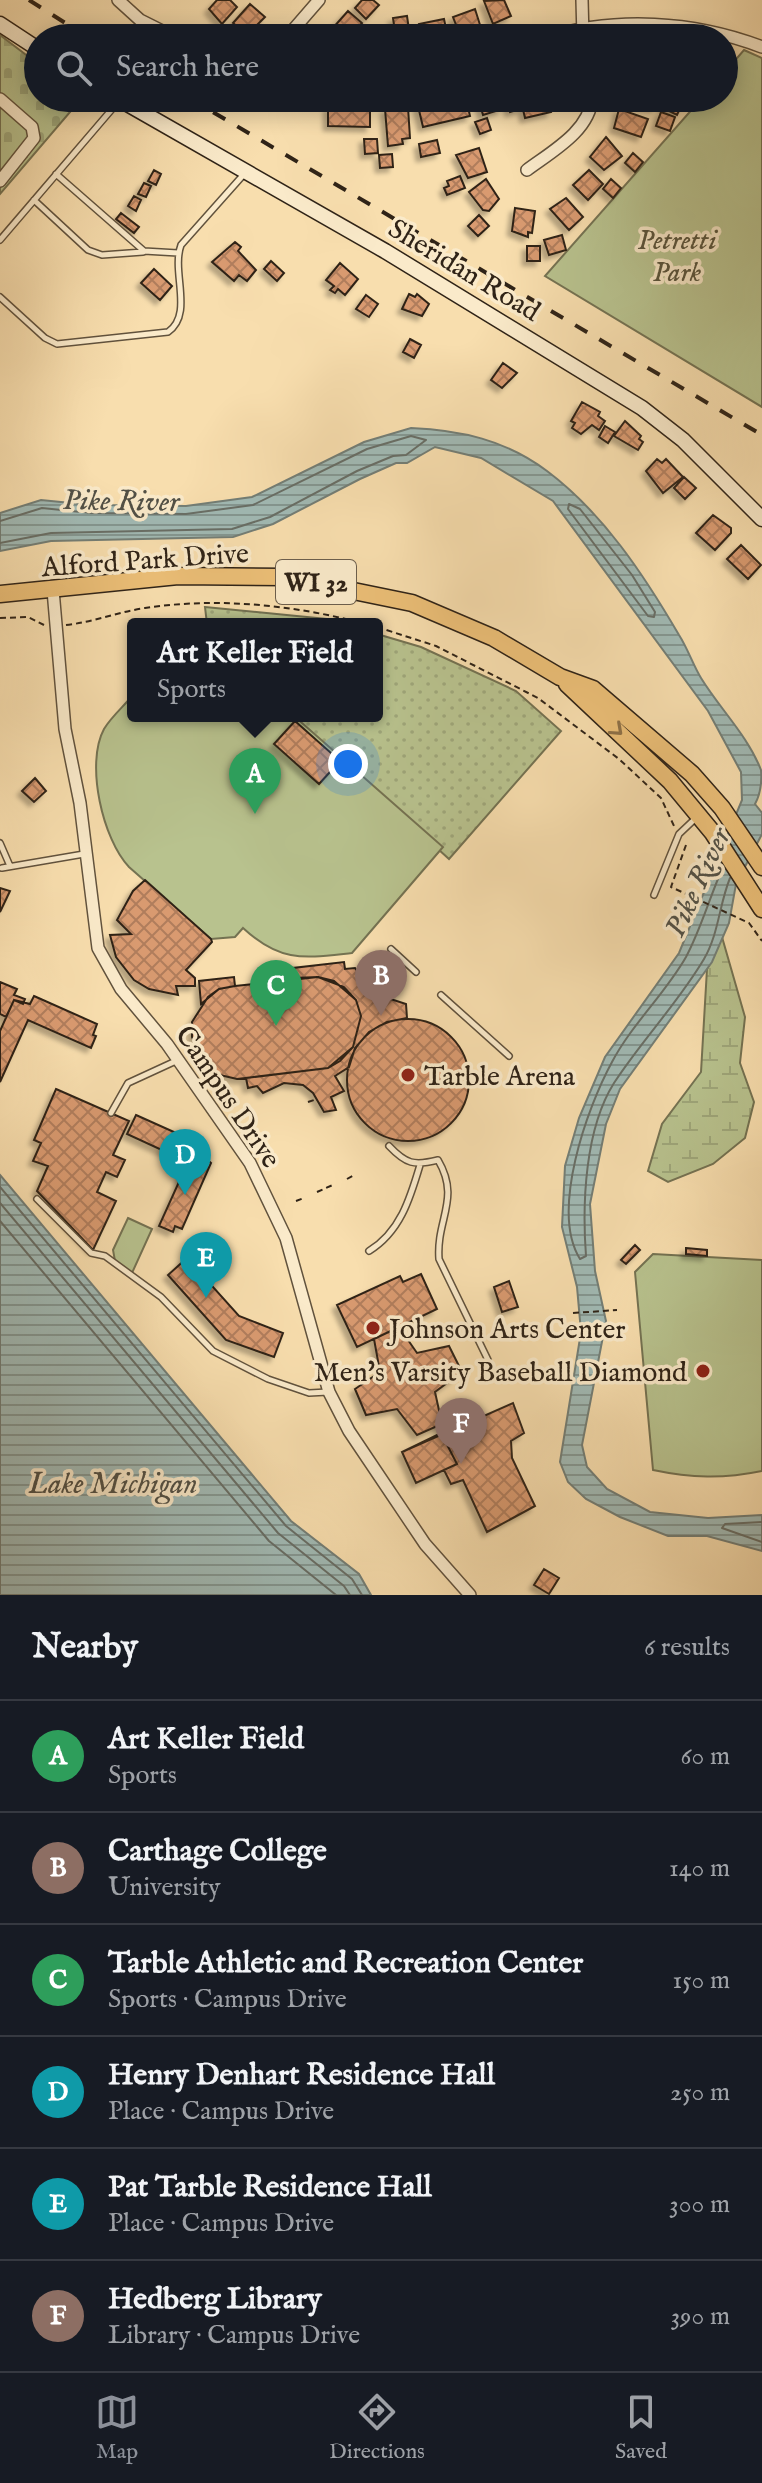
<!DOCTYPE html>
<meta charset="utf-8">
<style>
body{margin:0;font-family:"IM FELL English",serif;background:#242831;color:#f1f3f6}
.you{position:absolute;left:348px;top:764px;width:28px;height:28px;margin:-20px;border:6px solid #fff;border-radius:50%;background:#1a73e8;box-shadow:0 0 0 12px #1a73e833}
.badge{display:grid;place-items:center;width:52px;height:52px;border-radius:50%;background:#8c9099;color:#fff;font-size:26px;font-weight:700}
.pin{position:absolute;translate:-50% -66px;filter:drop-shadow(0 2px 4px #0008)}
.pin::after{content:'';position:absolute;top:42px;width:28px;height:24px;background:inherit;clip-path:polygon(0 0,100% 0,50% 100%)}
.popup{position:absolute;left:127px;top:618px;width:256px;height:104px;box-sizing:border-box;display:grid;place-content:center;border-radius:8px;background:#171b24;filter:drop-shadow(0 2px 6px #0005);font-size:26px;white-space:nowrap;color:#9ea1a6}
.popup b{font-size:30px;color:#f1f3f6}
.popup::after{content:'';position:absolute;left:50%;top:100%;margin-left:-16px;border:16px solid transparent;border-top-color:#171b24}
.list{margin:0;padding:0;list-style:none}
h2{display:flex;justify-content:space-between;align-items:center;height:104px;margin:0;padding:0 32px;font-size:34px}
h2 small{font-size:26px;font-weight:400;color:#9ea1a6}
.list li{display:grid;grid-template-columns:52px 1fr auto;gap:24px;align-items:center;box-sizing:border-box;height:112px;padding:0 32px;border-top:2px solid #363941}
.list b{display:block;font-size:30px;white-space:nowrap}
.list p{margin:0;font-size:26px;white-space:nowrap;color:#9ea1a6}
.list em{font-size:26px;font-style:normal;color:#9ea1a6}
.icon{flex:none;width:44px;height:44px;fill:none;stroke:currentColor;stroke-width:2;stroke-linecap:round;stroke-linejoin:round}
.map{position:relative;flex:none;width:762px;height:1595px;overflow:hidden}
.search{position:absolute;background:#171b24;box-shadow:0 4px 20px #0003;left:24px;right:24px;top:24px;height:88px;display:flex;align-items:center;gap:20px;box-sizing:border-box;padding:0 28px;border-radius:44px;color:#9ea1a6;font-size:30px}
.sheet{height:776px;background:#171b24}
nav{display:flex;justify-content:space-around;align-items:center;box-sizing:border-box;height:112px;border-top:2px solid #363941;background:#171b24;font-size:22px;color:#9ea1a6}
nav a{display:grid;justify-items:center;gap:4px}
nav .on{color:#8c9099}
.map>svg:first-child{display:block}
</style>
<div class="map">
<svg width="762" height="1595" viewBox="0 0 762 1595">
<defs>
<pattern id="grass-dots" width="8" height="8" patternUnits="userSpaceOnUse" patternTransform="scale(2)"><rect width="8" height="8" fill="#b8c28e"/><path d="M2 2h.1M6 6h.1" fill="none" stroke="#9ea67a" stroke-width="1.8" stroke-linecap="round"/></pattern>
<pattern id="wetland-marsh" width="20" height="14" patternUnits="userSpaceOnUse" patternTransform="scale(2)"><rect width="20" height="14" fill="#b8c28e"/><path d="M1 5h8M5 5V1M11 12h8M15 12V8" fill="none" stroke="#9ea67a"/></pattern>
<pattern id="cemetery-stones" width="16" height="16" patternUnits="userSpaceOnUse" patternTransform="scale(2)"><rect width="16" height="16" fill="#b8c28e"/><path d="M2 7V4a2 2 0 0 1 4 0v3zM10 15v-3a2 2 0 0 1 4 0v3z" fill="#9ea67a"/></pattern>
<pattern id="water-rules" width="6" height="5" patternUnits="userSpaceOnUse" patternTransform="scale(2)"><rect width="6" height="5" fill="#a1bab5"/><path d="M0 2.5h6" fill="none" stroke="#849792"/></pattern>
<pattern id="building-cross-hatch" width="8" height="8" patternUnits="userSpaceOnUse" patternTransform="scale(2)"><rect width="8" height="8" fill="#d99a70"/><path d="M0 0l8 8M0 8l8-8" fill="none" stroke="#b07d5b"/></pattern>
<filter id="shadow"><feDropShadow dx="-4.5" dy="4.5" stdDeviation="2" flood-color="#0004"/></filter>
</defs>
<rect width="100%" height="100%" fill="#f8deae"/>
<filter id="stains"><feTurbulence type="fractalNoise" baseFrequency=".0025" numOctaves="4"/><feColorMatrix values="0 0 0 0 .2 0 0 0 0 .09 0 0 0 0 .02 0 0 0 .5 -.17"/></filter>
<radialGradient id="worn" r=".72"><stop offset=".6" stop-color="#630" stop-opacity="0"/><stop offset="1" stop-color="#630" stop-opacity=".3"/></radialGradient>
<path fill="url(#grass-dots)" stroke="#747252" stroke-width="2" d="M205,607L327,619L345,624H207Z
M377,634L421,647L516,691L561,731L449,859L293,716H377Z"/>
<path fill="url(#wetland-marsh)" stroke="#747252" stroke-width="2" d="M722,937L745,1017L740,1063L754,1102L745,1138L713,1164L668,1182L648,1171L662,1124L701,1072L707,969Z"/>
<path fill="url(#cemetery-stones)" stroke="#747252" stroke-width="2" d="M0,35L38,64V98H82L0,194Z"/>
<path fill="#b8c28e" stroke="#747252" stroke-width="2" d="M744,50L762,58V407L545,276L702,98H724V73Z
M133,695V716H294L443,847L352,953C304,958 281,963 243,928L235,937L211,939L129,867C103,840 85,764 104,729C111,717 124,706 133,695Z
M128,1218L152,1229L132,1273L115,1261L113,1250Z
M653,1254L762,1260V1471C723,1479 691,1478 653,1470L635,1272Z"/>
<path fill="url(#water-rules)" stroke="#737e76" stroke-width="2" d="M411,428C460,430 506,440 547,471C603,513 644,575 679,635C688,649 693,665 701,678C720,709 748,736 761,770C762,782 761,793 755,804L762,813V834L736,884L729,923L712,962L620,1089L606,1124L590,1204L595,1271L606,1321L582,1445L587,1467L607,1489L650,1512L708,1518L762,1515V1551L707,1536H668L620,1517L586,1499L568,1482L560,1462L581,1332L577,1287L562,1227L565,1166L579,1118L605,1057L679,953L742,800L741,772L708,711L553,501L481,458L435,447L407,463H396L360,479L273,524L233,537L51,541L0,551V513L41,500L91,505L186,506L252,497L364,442Z
M0,1175L291,1521L359,1574L371,1595H0Z"/>
<g fill="none" stroke-linecap="round" stroke-linejoin="round">
<path stroke="#686e66" stroke-width="2" d="M569,504L580,509L632,575L655,612L654,617L648,616L568,509Z
M0,521L42,508L91,513L186,514L253,505L367,449L411,436L426,440L406,455L393,456L357,471L270,517L232,529L51,533L0,543
M723,867C710,896 701,929 686,957C665,994 632,1024 612,1062C587,1108 550,1211 580,1259L586,1256C582,1203 585,1129 614,1083C642,1040 678,1003 704,959C719,933 719,905 730,878
M0,1187L286,1526L352,1579L362,1595
M0,1203L278,1533L344,1586L350,1595
M0,1221L269,1541L336,1595
M762,1522L725,1524L722,1528L762,1542"/>
</g>
<path fill="url(#building-cross-hatch)" stroke="#2f2317" stroke-width="2" filter="url(#shadow)" d="M217,0H230L237,7L222,24L209,9Z
M362,0H373L379,5L366,19L355,8Z
M504,0L511,16L493,24L484,1Z
M250,4L265,17L247,35L233,23Z
M475,9L481,28L460,35L453,17Z
M348,11L362,23L349,38H342L332,29Z
M407,16L409,30L395,32L393,18Z
M444,19L448,38H422L419,24Z
M392,27L393,38H370L369,29Z
M454,98H466L470,116L423,127L418,106Z
M478,98H499L502,109L483,115Z
M517,98L520,109L510,112L506,99Z
M531,98H548L551,112L525,118L521,101Z
M642,98H657L655,107L641,105Z
M668,98H685L677,115L663,108Z
M328,107L370,110V127L328,126Z
M408,107L410,138L402,139L403,144L388,146L385,109Z
M619,109L648,119L641,137L614,128Z
M661,112L675,117L670,131L656,126Z
M487,118L491,130L480,134L475,122Z
M606,137L622,156L604,170L590,157Z
M364,139H377L378,153L365,154Z
M437,140L440,153L421,157L419,144Z
M479,148L487,172L468,178L456,155Z
M633,153L643,162L635,172L625,163Z
M392,154L393,167L380,168L379,155Z
M154,170L161,174L156,185L148,181Z
M589,170L603,184L588,200L573,185Z
M460,176L465,188L447,195L444,188L449,186L447,181Z
M486,179L499,199L489,211L483,210L469,192Z
M611,179L621,188L613,198L603,189Z
M144,183L151,186L146,197L138,194Z
M134,196L141,200L136,211L128,206Z
M566,198L583,217L569,230L550,209Z
M515,208L535,211L532,233L528,232V237L512,231Z
M121,213L139,227L134,233L116,219Z
M479,215L489,226L478,236L468,226Z
M562,235L566,250L549,255L544,240Z
M235,242L241,247L238,251L256,270L247,281L239,275L234,281L212,262Z
M527,246H540V261H527Z
M271,261L284,273L277,281L264,269Z
M340,263L358,279L345,295L338,289L335,293L330,290L334,286L326,280Z
M154,269L172,286L160,300L141,283Z
M409,294L415,297L417,294L429,304L422,316L402,309Z
M366,295L378,304L369,317L356,309Z
M410,339L421,345L414,358L403,352Z
M503,363L517,373L502,388L491,380Z
M582,402L600,412L598,416L605,421L599,430L592,425L581,434L572,428L575,423L571,421Z
M625,421L641,436L639,439L643,442L638,450L614,436Z
M605,426L615,432L608,443L599,437Z
M657,459L662,463L666,459L683,477L663,493L646,471Z
M684,477L696,488L685,499L674,488Z
M713,515L731,528V533L715,550L696,533Z
M741,545L761,565L748,579L727,559Z
M295,721L340,761L319,784L274,744Z
M35,778L46,791L34,802L22,791Z
M145,880L211,939L212,942L186,970L195,978V986H176L178,995L149,989L134,980L116,957L110,935L131,934L117,920L133,891Z
M0,888L10,891L0,912Z
M344,962L345,969L355,968L372,993L406,1004L407,1018L387,1022L369,1032L355,1048L349,1067L335,1076L344,1091L331,1097L336,1110L324,1112L313,1093L303,1085L284,1083L263,1093L257,1086L248,1088L246,1078L328,1068L353,1047L361,1016L356,1000L334,981L318,977L294,978L293,968Z
M234,977L235,986L219,989L201,1004L199,981Z
M318,977L344,987L356,1000L361,1016L353,1047L340,1061L328,1068L237,1079L220,1075L204,1064L192,1037V1022L208,997L219,989L235,986Z
M0,982L17,989L14,995L25,999L23,1004L14,1000L6,1017L0,1014Z
M34,996L97,1024L93,1035L96,1036L91,1048L28,1020L0,1082V1031L14,1000L30,1004Z
M347 1080a61 61 0 1 1 122 0a61 61 0 1 1-122 0Z
M56,1089L129,1121L113,1155L125,1160L117,1177L106,1172L97,1192L116,1201L93,1250L37,1191L48,1166L33,1161L41,1143L34,1140Z
M136,1115L203,1145L200,1153L211,1163L182,1229L175,1226L173,1232L159,1226L188,1162L127,1134Z
M635,1245L640,1250L626,1264L621,1260Z
M686,1248L707,1250V1256L686,1254Z
M187,1258L239,1316L283,1333L274,1357L226,1340L168,1275Z
M421,1274L437,1309L357,1347L337,1305L400,1276L403,1282Z
M509,1281L518,1307L502,1312L494,1287Z
M399,1327L417,1353L449,1346L462,1372L435,1392L442,1424L417,1435L397,1409L366,1415L355,1389L380,1372L374,1339Z
M513,1403L524,1433L511,1441L512,1458L535,1506L487,1532L463,1480L451,1484L444,1470L416,1483L402,1452Z
M441,1433L457,1464L416,1483L402,1452Z
M544,1569L559,1578L549,1594L534,1585Z"/>
<g fill="none" stroke-linecap="round" stroke-linejoin="round">
<defs>
<path id="lane" d="M56,174L144,251L178,253
M34,200L88,250L102,255L143,252
M0,240L119,101
M0,297L45,338L57,344L168,332C194,314 171,272 181,245L245,173
M0,843L10,866
M2,868L84,854
M654,895L679,834L697,817
M391,949L416,972
M441,995L509,1056
M111,1113L128,1083L178,1060
M389,1146C406,1164 414,1166 438,1160C461,1199 436,1219 439,1259L488,1360
M37,1199L91,1253L105,1256L161,1297L213,1351L268,1379L309,1393L328,1392
M369,1251C400,1232 410,1199 420,1165"/>
<path id="street" d="M118,0L140,20L176,38
M582,0L583,38
M286,38L319,0
M546,38C615,16 694,21 762,47
M0,99L32,127L34,138L0,181
M527,170C551,152 590,131 592,98
M53,590L65,729L80,803L98,948L121,989L167,1044L250,1163L286,1238L329,1392L349,1431L425,1544L470,1595"/>
<path id="secondary" d="M0,24L38,49
M117,98L385,251L642,408L683,440L762,519"/>
<path id="primary" d="M0,594L178,576L285,577L412,603L494,638L560,677L593,689L692,774L722,808L762,867
M567,684L670,781L713,833L762,909"/>
</defs>
<use href="#lane" stroke="#61523d" stroke-width="8"/>
<use href="#street" stroke="#61523d" stroke-width="14"/>
<use href="#secondary" stroke="#2f2317" stroke-width="17"/>
<use href="#primary" stroke="#2f2317" stroke-width="19"/>
<path stroke="#2f2317" stroke-width="2" stroke-dasharray="6 4" stroke-linecap="butt" d="M0,618L28,617L44,625
M66,625C94,622 118,612 145,608C218,597 294,605 366,624
M377,627L436,646L538,698L619,759L661,798L674,826
M686,845L671,887L749,923L762,941
M308,1102L317,1099
M347,1179L354,1175
M317,1192L335,1184
M296,1201L304,1198
M573,1313L617,1310"/>
<use href="#lane" stroke="#faeaca" stroke-width="5"/>
<use href="#street" stroke="#faeaca" stroke-width="11"/>
<use href="#secondary" stroke="#faeaca" stroke-width="14"/>
<use href="#primary" stroke="#ecbf77" stroke-width="16"/>
<path stroke="#2f2317" stroke-width="4" stroke-dasharray="14 14" stroke-linecap="butt" d="M29,0L89,38
M189,98L762,435"/>
</g>
<defs><path id="oneway-chevron" d="M-2-3.5L2.5 0L-2 3.5" fill="none" stroke-width="1.6" stroke-linecap="round" stroke-linejoin="round" transform="scale(2)"/></defs>
<use stroke="#8e7147" href="#oneway-chevron" transform="translate(617 730) rotate(42)"/>
<g fill="#8f2418" stroke="#faeaca" stroke-width="3">
<circle cx="408" cy="1075" r="8"/>
<circle cx="373" cy="1328" r="8"/>
<circle cx="703" cy="1371" r="8"/>
</g>
<g text-anchor="middle" stroke-width="7" stroke-linejoin="round" paint-order="stroke">
<rect fill="#faeaca" stroke="#6c5f4d" stroke-width="2" x="276" y="560" width="80" height="44" rx="6"/>
<g font-size="26" font-weight="bold" fill="#2f2317">
<text x="316" y="591">WI 32</text>
</g>
<g font-size="28" font-style="italic" fill="#58533b" stroke="#faeaca">
<text x="677" y="249">Petretti<tspan x="677" dy="32">Park</tspan></text>
</g>
<g font-size="28" fill="#2f2317" stroke="#faeaca">
<text transform="translate(465 269) rotate(31)" y="10">Sheridan Road</text>
<text transform="translate(145 559) rotate(-4)" y="10">Alford Park Drive</text>
<text transform="translate(229 1096) rotate(56)" y="10">Campus Drive</text>
</g>
<g font-size="28" fill="#2f2317" stroke="#faeaca" text-anchor="start">
<text x="424" y="1085">Tarble Arena</text>
<text x="389" y="1338">Johnson Arts Center</text>
<text x="687" y="1381" text-anchor="end">Men's Varsity Baseball Diamond</text>
</g>
<g font-size="30" font-style="italic" fill="#515046" stroke="#faeaca">
<text transform="translate(121 500) rotate(1)" y="10">Pike River</text>
<text transform="translate(697 882) rotate(-65)" y="10">Pike River</text>
<text x="113" y="1493">Lake Michigan</text>
</g>
</g>
<rect width="100%" height="100%" filter="url(#stains)"/>
<rect width="100%" height="100%" fill="url(#worn)"/>
</svg>
<div class="you"></div>
<div class="pin badge" style="left:255px;top:814px;background:#2e9e5b">A</div>
<div class="popup"><b>Art Keller Field</b>Sports</div>
<div class="pin badge" style="left:381px;top:1016px;background:#8d6e63">B</div>
<div class="pin badge" style="left:276px;top:1026px;background:#2e9e5b">C</div>
<div class="pin badge" style="left:185px;top:1195px;background:#0f9aa8">D</div>
<div class="pin badge" style="left:206px;top:1298px;background:#0f9aa8">E</div>
<div class="pin badge" style="left:461px;top:1464px;background:#8d6e63">F</div>
<div class="search"><svg class="icon" aria-label="search" viewBox="0 0 24 24"><circle cx="10" cy="10" r="6"/><path d="M15 15l6 6"/></svg>Search here</div>
</div>
<section class="sheet">
<h2>Nearby<small>6 results</small></h2>
<ul class="list">
<li><span class="badge" style="background:#2e9e5b">A</span><div><b>Art Keller Field</b><p>Sports</p></div><em>60 m</em></li>
<li><span class="badge" style="background:#8d6e63">B</span><div><b>Carthage College</b><p>University</p></div><em>140 m</em></li>
<li><span class="badge" style="background:#2e9e5b">C</span><div><b>Tarble Athletic and Recreation Center</b><p>Sports · Campus Drive</p></div><em>150 m</em></li>
<li><span class="badge" style="background:#0f9aa8">D</span><div><b>Henry Denhart Residence Hall</b><p>Place · Campus Drive</p></div><em>250 m</em></li>
<li><span class="badge" style="background:#0f9aa8">E</span><div><b>Pat Tarble Residence Hall</b><p>Place · Campus Drive</p></div><em>300 m</em></li>
<li><span class="badge" style="background:#8d6e63">F</span><div><b>Hedberg Library</b><p>Library · Campus Drive</p></div><em>390 m</em></li>
</ul>
</section>
<nav>
<a class="on"><svg class="icon" aria-label="map" viewBox="0 0 24 24"><path d="M3 6l6-2 6 2 6-2v14l-6 2-6-2-6 2zM9 4v14M15 6v14"/></svg>Map</a>
<a><svg class="icon" aria-label="directions" viewBox="0 0 24 24"><path d="M12 3l9 9-9 9-9-9zM9 14v-3h6M13 9l2 2-2 2"/></svg>Directions</a>
<a><svg class="icon" aria-label="saved" viewBox="0 0 24 24"><path d="M7 4h10v16l-5-4-5 4z"/></svg>Saved</a>
</nav>
